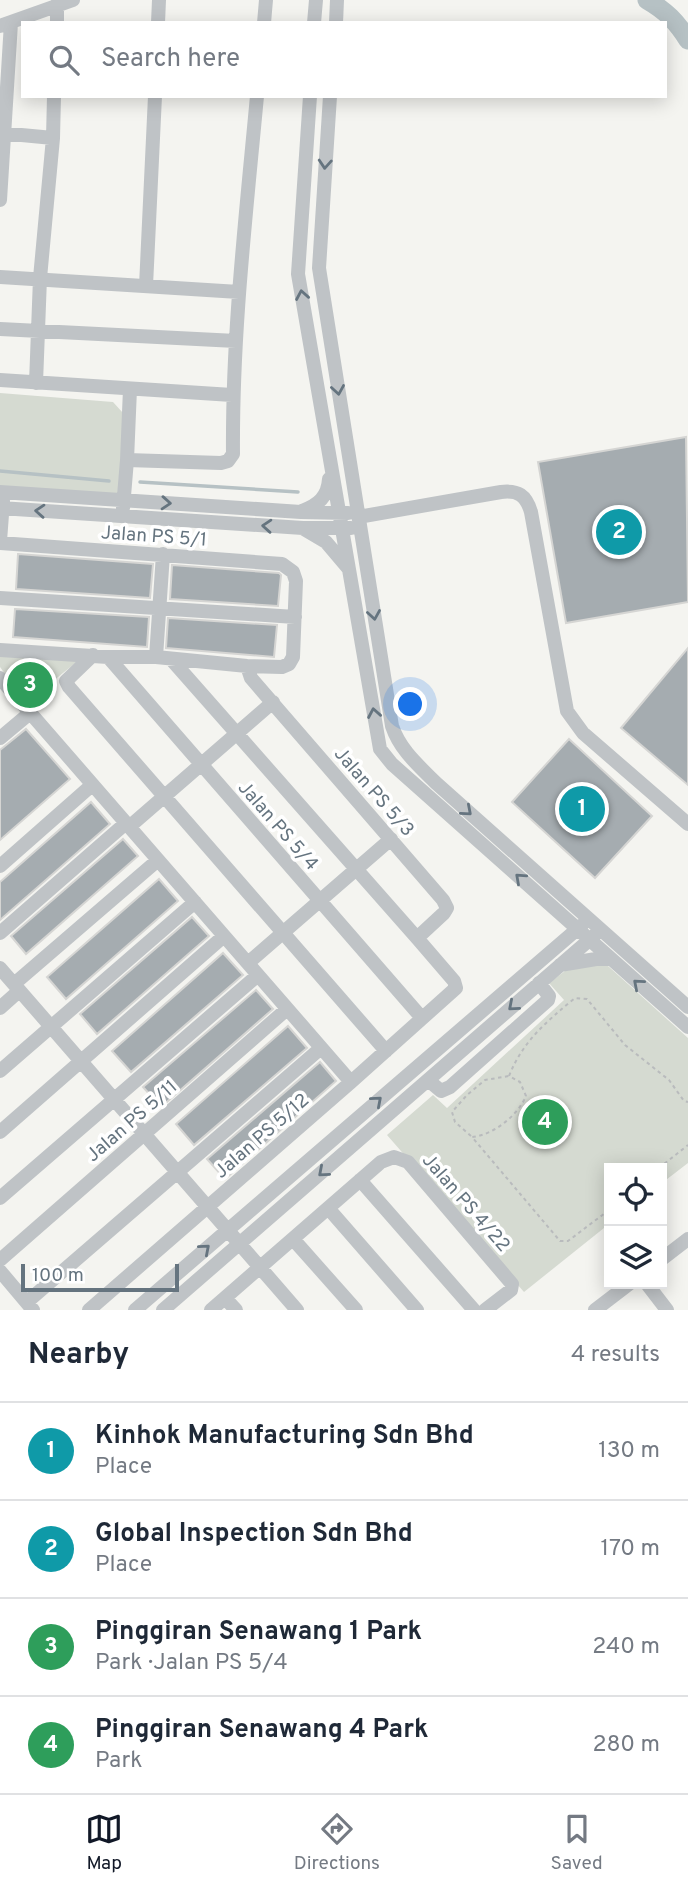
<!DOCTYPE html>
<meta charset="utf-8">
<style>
body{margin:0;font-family:Overpass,sans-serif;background:#f2f2f3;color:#1f2937}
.controls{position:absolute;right:21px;bottom:21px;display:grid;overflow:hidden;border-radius:0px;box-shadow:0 4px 18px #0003}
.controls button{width:63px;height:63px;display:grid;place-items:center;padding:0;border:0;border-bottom:2px solid #e0e1e3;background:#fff;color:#1f2937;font:35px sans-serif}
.scale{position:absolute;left:21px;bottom:18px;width:158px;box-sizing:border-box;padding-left:7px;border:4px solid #65747f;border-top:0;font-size:19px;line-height:24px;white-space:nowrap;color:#65747f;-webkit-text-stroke:5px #fff;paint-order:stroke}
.you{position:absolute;left:411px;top:705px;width:24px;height:24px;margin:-18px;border:5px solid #fff;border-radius:50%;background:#1a73e8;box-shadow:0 0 0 10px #1a73e833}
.badge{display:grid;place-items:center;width:46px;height:46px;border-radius:50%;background:#111827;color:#fff;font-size:23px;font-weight:700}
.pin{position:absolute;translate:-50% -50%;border:4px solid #fff;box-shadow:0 2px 7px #0006}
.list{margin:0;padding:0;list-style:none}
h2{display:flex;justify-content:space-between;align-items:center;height:91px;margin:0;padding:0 28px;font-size:30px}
h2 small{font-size:23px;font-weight:400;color:#747a83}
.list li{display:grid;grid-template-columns:46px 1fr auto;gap:21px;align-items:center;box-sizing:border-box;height:98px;padding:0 28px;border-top:2px solid #e0e1e3}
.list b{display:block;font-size:26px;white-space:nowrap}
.list p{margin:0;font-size:23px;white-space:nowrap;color:#747a83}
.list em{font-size:23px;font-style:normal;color:#747a83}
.icon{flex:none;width:38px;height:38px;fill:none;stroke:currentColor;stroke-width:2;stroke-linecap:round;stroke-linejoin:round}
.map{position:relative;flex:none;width:688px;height:1310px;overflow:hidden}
.search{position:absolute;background:#fff;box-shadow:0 4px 18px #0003;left:21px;right:21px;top:21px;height:77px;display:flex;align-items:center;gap:18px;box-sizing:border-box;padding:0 24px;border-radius:0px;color:#747a83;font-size:26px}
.sheet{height:483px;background:#fff}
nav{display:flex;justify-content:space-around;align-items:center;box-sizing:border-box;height:98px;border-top:2px solid #e0e1e3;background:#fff;font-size:19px;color:#747a83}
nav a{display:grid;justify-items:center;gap:4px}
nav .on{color:#111827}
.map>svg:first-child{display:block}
</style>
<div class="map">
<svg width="688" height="1310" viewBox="0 0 688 1310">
<rect width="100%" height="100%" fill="#f4f4f0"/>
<path fill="#d5dad1" d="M0,393L113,402L123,413L119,495L0,487Z
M0,655L79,660L26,703L0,667Z
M598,964L608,966L688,1038V1163L662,1183V1168H609V1224L524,1292L387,1135L433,1095L447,1108L564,1000L549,983L565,971Z"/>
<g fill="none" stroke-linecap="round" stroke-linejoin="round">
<path stroke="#b6c1c4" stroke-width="3.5" d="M0,471L109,481
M140,482L298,492"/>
<path stroke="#b6c1c4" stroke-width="19" d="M647,0C666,11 677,22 688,40"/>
</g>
<path fill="#a5acb0" stroke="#d5d5d3" stroke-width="2" d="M686,437L688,602L566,623L538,462Z
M18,554L153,564L150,598L16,589Z
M172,565L279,573L281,575L278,606L170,599Z
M15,609L149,617L147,647L13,637Z
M168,618L277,625L274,657L166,648Z
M688,648V785L621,728Z
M26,729L70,779L0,840V750Z
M569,739L652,816L595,878L512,802Z
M91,802L110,824L0,920V882Z
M123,839L138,856L26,954L11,936Z
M159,879L178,901L66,999L47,977Z
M192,917L209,936L97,1034L80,1014Z
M223,953L243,975L131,1072L112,1051Z
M256,990L273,1009L161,1107L143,1087Z
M288,1026L307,1048L194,1145L176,1124Z
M320,1062L336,1081L225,1179L207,1159Z"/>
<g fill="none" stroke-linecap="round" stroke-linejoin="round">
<path stroke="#b9bbbd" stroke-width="2" stroke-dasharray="3.5 3.5" stroke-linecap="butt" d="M471,1136L455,1122L452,1112L467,1095L485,1080L509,1076
M659,1168L688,1145
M609,1210L568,1241H560L472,1137C494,1135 518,1115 526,1096L520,1082L509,1076C523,1041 546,1022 575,998L587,999L625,1045L669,1080L684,1101L688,1102"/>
<path stroke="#bfc3c6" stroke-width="14" d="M57,23V4
M158,23L159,0
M264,23L266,0
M314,23L316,0
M336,23L337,0
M0,26L73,0
M310,96L298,274L380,749L392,764L688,1027
M330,96L319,268L392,726C400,750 418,765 436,783L688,1007
M0,133L53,138
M0,200L11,23
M0,277L239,292
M146,286L155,96
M0,329L236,341
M0,380L232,395
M36,383L40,278L53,138L54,96
M130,389L127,460L221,463L228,461L233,454C232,334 246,215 257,96
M0,492L301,512L348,513
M0,508L303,528H351
M123,508L127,460
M302,511C318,505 328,497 329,479
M358,517L501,492C518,490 526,495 531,512L567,711L583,733L688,824
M304,529L326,542L348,568
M0,541L3,501
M0,543L282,564L293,572L296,581L293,657L289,664L282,667L247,666L156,657H108L0,650
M0,598L295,617
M93,655L66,681L69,687L386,1051
M108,657L422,1018
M156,657L163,554
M247,666L251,678L443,900L447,908L444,913L417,938
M0,678L351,1082
M0,738L30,713
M129,827L273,702
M0,866L92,785
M0,933L126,823
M248,963L391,839
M560,965L596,959H611
M0,968L297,1310
M14,984L158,860
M0,1008L19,991
M0,1071L195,902
M428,1080L441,1091L450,1087L548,1000L549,996L539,983
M0,1132L224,936
M360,1180L474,1310
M0,1198L258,975
M328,1208L417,1310
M293,1239L356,1310
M662,1259L688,1239
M0,1260L287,1009
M0,1271L33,1310
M647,1284L667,1310
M225,1298L236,1310
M27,1302L321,1048
M89,1310L351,1082L456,988L454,981L417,938L171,659
M135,1310L582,925
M163,1310L595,935
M211,1310L381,1162L394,1157L408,1162L512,1284L511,1290L485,1310
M595,1310L629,1284"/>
</g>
<defs><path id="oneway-chevron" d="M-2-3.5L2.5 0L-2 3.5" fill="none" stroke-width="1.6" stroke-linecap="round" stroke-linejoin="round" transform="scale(1.75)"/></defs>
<g stroke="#65747f">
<use href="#oneway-chevron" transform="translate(325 164) rotate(94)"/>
<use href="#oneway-chevron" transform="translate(302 295) rotate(-100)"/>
<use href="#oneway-chevron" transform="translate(338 390) rotate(81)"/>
<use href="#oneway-chevron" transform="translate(166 503) rotate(4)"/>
<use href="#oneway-chevron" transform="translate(40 511) rotate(-176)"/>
<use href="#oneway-chevron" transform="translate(267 526) rotate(-176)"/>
<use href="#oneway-chevron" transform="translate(374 615) rotate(81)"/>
<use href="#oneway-chevron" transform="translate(374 713) rotate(-100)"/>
<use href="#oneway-chevron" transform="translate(467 811) rotate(41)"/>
<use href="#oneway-chevron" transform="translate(520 878) rotate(-138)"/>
<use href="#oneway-chevron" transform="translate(638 984) rotate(-139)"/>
<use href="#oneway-chevron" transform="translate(513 1006) rotate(139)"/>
<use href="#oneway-chevron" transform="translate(377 1101) rotate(-41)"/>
<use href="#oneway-chevron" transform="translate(323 1172) rotate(139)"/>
<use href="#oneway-chevron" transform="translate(205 1249) rotate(-41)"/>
</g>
<g text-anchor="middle" stroke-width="7" stroke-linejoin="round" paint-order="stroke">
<g font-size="19" fill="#65747f" stroke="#fff">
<text transform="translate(154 535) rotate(4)" y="7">Jalan PS 5/1</text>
<text transform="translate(375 791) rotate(49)" y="7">Jalan PS 5/3</text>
<text transform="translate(279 825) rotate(49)" y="7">Jalan PS 5/4</text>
<text transform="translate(131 1120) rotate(-41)" y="7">Jalan PS 5/11</text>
<text transform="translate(261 1135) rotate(-41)" y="7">Jalan PS 5/12</text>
<text transform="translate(467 1202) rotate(49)" y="7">Jalan PS 4/22</text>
</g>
</g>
</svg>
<div class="controls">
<button><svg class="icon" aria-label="locate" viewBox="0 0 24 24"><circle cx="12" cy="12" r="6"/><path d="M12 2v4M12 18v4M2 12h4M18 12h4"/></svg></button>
<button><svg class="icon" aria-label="layers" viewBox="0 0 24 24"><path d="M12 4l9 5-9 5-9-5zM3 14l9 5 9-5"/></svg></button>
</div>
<div class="scale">100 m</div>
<div class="you"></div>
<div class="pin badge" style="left:582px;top:809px;background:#0f9aa8">1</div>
<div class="pin badge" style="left:619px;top:532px;background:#0f9aa8">2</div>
<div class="pin badge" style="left:30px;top:685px;background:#2e9e5b">3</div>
<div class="pin badge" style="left:545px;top:1122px;background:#2e9e5b">4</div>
<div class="search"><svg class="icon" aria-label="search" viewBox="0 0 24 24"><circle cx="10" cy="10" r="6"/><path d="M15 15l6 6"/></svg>Search here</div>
</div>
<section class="sheet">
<h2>Nearby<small>4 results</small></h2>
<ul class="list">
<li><span class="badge" style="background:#0f9aa8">1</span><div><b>Kinhok Manufacturing Sdn Bhd</b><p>Place</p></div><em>130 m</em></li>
<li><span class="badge" style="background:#0f9aa8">2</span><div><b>Global Inspection Sdn Bhd</b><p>Place</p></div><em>170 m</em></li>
<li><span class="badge" style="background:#2e9e5b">3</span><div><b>Pinggiran Senawang 1 Park</b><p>Park · Jalan PS 5/4</p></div><em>240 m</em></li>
<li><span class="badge" style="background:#2e9e5b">4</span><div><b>Pinggiran Senawang 4 Park</b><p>Park</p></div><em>280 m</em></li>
</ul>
</section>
<nav>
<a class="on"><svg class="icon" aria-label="map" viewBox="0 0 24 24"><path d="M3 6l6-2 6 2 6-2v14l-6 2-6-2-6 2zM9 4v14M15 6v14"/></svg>Map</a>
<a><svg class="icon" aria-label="directions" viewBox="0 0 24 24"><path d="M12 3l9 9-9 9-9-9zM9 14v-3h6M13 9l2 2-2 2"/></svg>Directions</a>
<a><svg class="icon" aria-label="saved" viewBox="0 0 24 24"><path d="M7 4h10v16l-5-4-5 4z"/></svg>Saved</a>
</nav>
